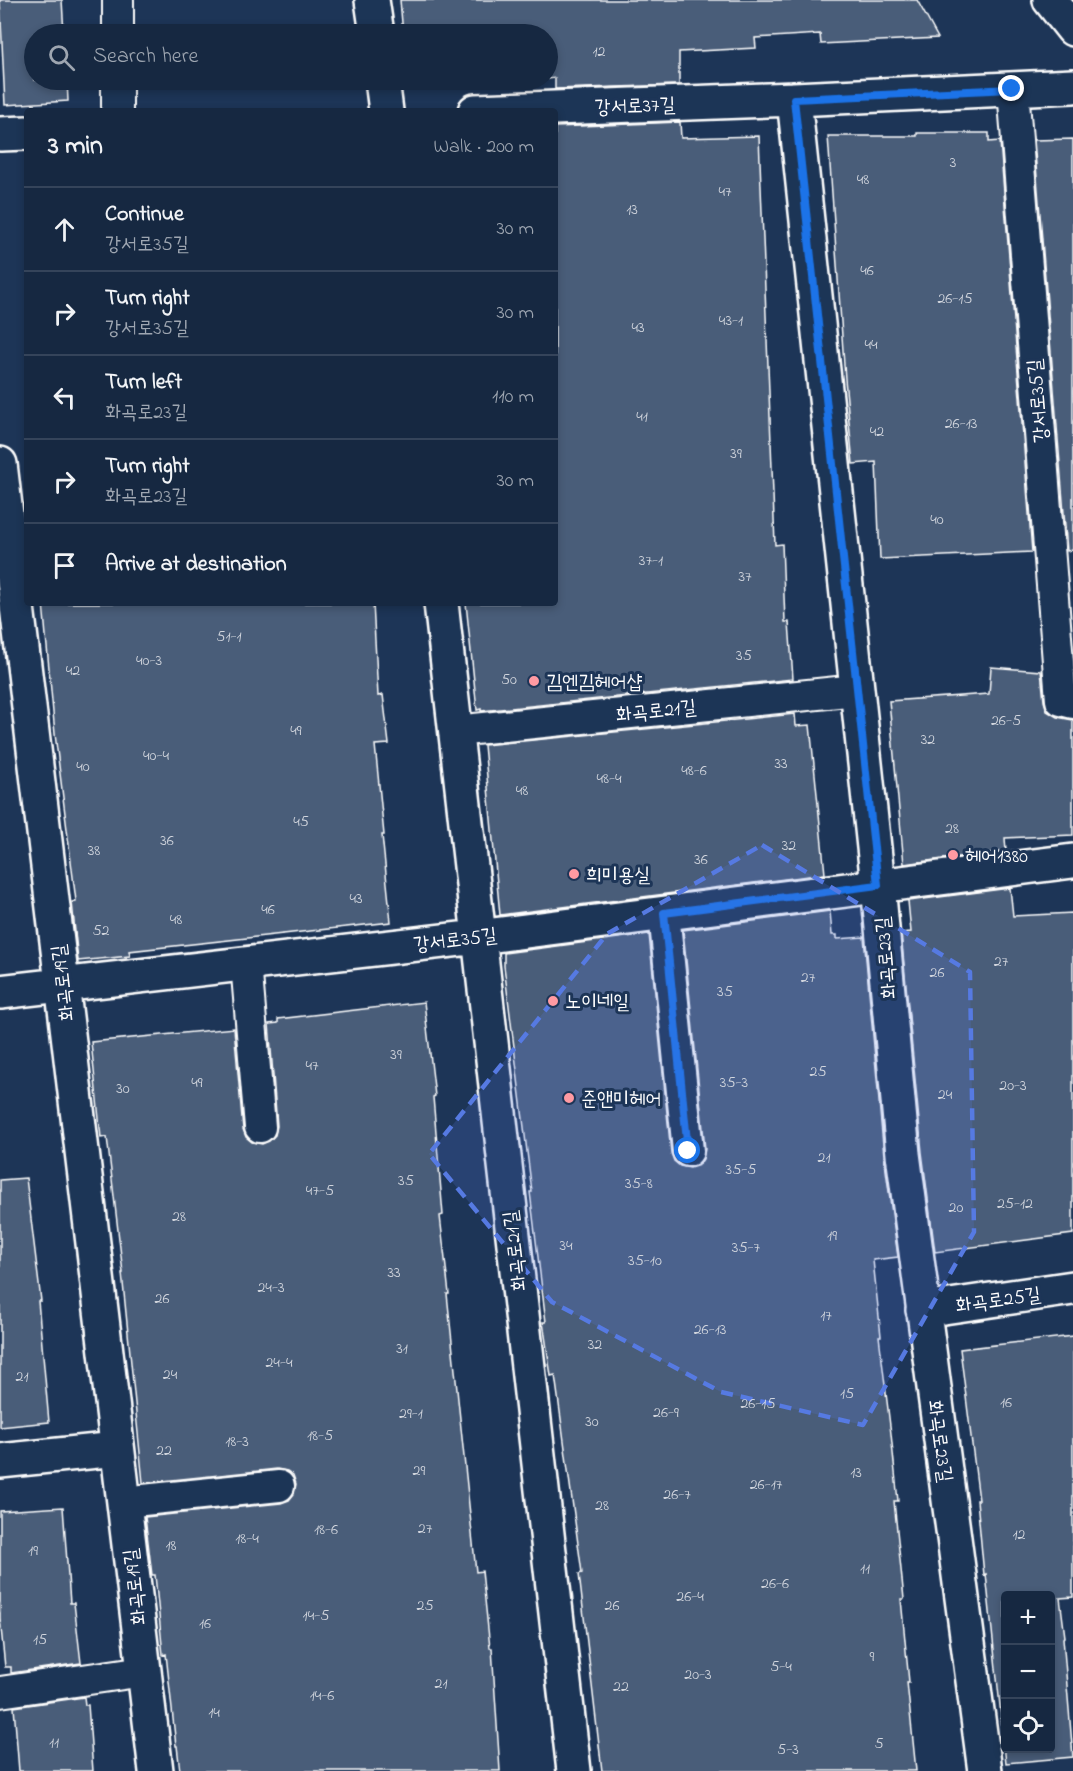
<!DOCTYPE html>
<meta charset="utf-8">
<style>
body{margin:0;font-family:"Indie Flower","Poor Story",sans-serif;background:#23344c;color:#f1f3f6}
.controls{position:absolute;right:18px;bottom:18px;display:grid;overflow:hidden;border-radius:6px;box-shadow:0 3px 9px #0003}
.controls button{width:54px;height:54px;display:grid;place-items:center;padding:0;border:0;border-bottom:2px solid #35445a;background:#162841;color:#f1f3f6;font:30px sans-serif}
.stop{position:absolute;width:18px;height:18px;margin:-14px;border:4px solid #1a73e8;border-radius:50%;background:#fff}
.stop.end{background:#1a73e8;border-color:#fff;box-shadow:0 2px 6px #0008}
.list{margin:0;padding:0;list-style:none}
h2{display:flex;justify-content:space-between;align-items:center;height:78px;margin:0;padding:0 24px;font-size:26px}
h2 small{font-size:20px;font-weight:400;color:#9ea6b1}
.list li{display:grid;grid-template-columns:39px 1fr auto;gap:18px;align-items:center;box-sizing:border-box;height:84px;padding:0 24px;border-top:2px solid #35445a}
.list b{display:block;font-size:22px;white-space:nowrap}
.list p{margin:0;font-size:20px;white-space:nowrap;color:#9ea6b1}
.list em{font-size:20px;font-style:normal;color:#9ea6b1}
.icon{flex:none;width:33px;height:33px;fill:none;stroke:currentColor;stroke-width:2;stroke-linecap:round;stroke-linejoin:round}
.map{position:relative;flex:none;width:1073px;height:1771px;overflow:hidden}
.search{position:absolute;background:#162841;box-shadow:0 3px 9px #0003;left:24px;top:24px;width:534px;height:66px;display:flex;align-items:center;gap:15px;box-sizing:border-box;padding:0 21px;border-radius:33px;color:#9ea6b1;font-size:22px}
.panel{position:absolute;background:#162841;box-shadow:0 3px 9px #0003;left:24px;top:108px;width:534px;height:498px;border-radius:6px}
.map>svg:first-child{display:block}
</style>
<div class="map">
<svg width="1073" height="1771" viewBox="0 0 1073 1771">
<rect width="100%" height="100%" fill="#1d3557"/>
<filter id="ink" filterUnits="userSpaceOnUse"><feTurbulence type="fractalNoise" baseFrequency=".0167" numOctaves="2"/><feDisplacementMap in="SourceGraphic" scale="12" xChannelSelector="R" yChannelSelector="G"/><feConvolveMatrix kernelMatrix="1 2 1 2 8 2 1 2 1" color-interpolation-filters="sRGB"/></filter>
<g filter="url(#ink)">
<path fill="#4a5d79" stroke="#fff" stroke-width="1.5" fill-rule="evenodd" d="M0,0H62L64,34H34V80H67L68,101L5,105Z
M400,0H917L938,38L821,44L820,34L755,38L756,48L679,52V85L555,89V78L548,79V34H403Z
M406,80H530L407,88Z
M680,122L681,138L759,136L775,545L782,544L785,622H789L793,679L481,711V709L477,710L466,603H555V127Z
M917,133H989V142L1000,141L1032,552L880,559L876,462L853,464L845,379L828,136H917Z
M1073,139V550L1067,551L1034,140Z
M43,603H373L378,696L383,695L389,744L375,745L384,835H382L391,922L129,951L130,956L78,961L72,902L76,901L55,734Z
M991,667L1041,671L1044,701L1047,711L1057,717L1073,720V835L1005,838L1006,851L904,864L889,701L989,694Z
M795,714L796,726L810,725L825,874L500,915L484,745Z
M1010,888L1013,916L1073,913V1234L935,1252L922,1152L901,933L911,932L908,901Z
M830,911L832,935H837V939L864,937L884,1156L898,1257L873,1260L881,1336H879L891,1434L898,1501H894L904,1599H901L909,1682H907L916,1771H602L579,1574L582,1573L555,1375L551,1376L543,1322H546L530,1192H532L504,966V953L649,934L671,1153L674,1161L680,1166L690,1168L699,1165L703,1159L705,1149L683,930Z
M424,1002L435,1096L433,1097L443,1215L440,1216L449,1294H447L476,1572L482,1571L490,1648H492L500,1771H180L177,1746H176L166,1654L163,1655L155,1575H152L145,1517L281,1503L289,1500L294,1494L296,1484L293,1475L287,1471L277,1469L143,1483L122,1273H123L107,1137L101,1138L91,1042L234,1028L243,1129L246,1137L252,1142L262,1144L269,1141L275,1135L277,1126L269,1024L278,1023V1019Z
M26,1178L41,1301H38L49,1422L0,1427V1180Z
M1073,1336V1597L1060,1598L1065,1637L1063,1638L1073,1757L1006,1763L986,1574L984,1575L977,1500H979L960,1349ZM1005,1596H1050V1749H1005Z
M63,1507L70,1603H74L81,1663L11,1673V1667H5L0,1618V1511Z
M84,1697L85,1705H88L93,1771H19L14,1707Z"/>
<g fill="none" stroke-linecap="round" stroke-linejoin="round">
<defs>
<path id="lane" d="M118,34V0
M1013,89L1061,700L1073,703
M117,111V80
M455,731L857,690
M664,913L688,1151
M246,963L260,1127
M124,1502L279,1486
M0,1692L144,1671"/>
<path id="street" d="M372,0L377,34
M1050,0L1073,29
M382,80L386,111
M475,111L794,99
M0,134L27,133
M0,464L156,1771
M441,603L574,1771
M0,992L478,937L1073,861
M923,1310L1073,1288
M0,1461L117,1449
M985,1771L903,1154L878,885L794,99L1073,86"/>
</defs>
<use href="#lane" stroke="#fff" stroke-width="34"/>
<use href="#street" stroke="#fff" stroke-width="38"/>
<use href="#lane" stroke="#1d3557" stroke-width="30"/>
<use href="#street" stroke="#1d3557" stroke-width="33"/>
</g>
</g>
<g fill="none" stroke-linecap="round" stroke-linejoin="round" filter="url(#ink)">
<path stroke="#1a73e8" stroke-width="8" d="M688,1151L664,913L878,885L794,99L1012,89"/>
</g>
<path fill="#567ae2" fill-opacity="0.2" stroke="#567ae2" stroke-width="4.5" stroke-dasharray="12 8" stroke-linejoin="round" d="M762,845L970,972L974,1232L863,1425L721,1392L552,1302L429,1154L607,934Z"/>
<g fill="#ff9aa2" stroke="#1d3557" stroke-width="2">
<circle cx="534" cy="681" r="6"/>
<circle cx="953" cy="855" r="6"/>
<circle cx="574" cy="874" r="6"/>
<circle cx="553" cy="1001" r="6"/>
<circle cx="569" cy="1098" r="6"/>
</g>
<g text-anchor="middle" stroke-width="6" stroke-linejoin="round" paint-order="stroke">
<g font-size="16" fill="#d2d6de">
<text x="599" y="56">12</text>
<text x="953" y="167">3</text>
<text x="863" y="184">48</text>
<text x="725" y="196">47</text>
<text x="632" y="214">13</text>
<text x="867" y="275">46</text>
<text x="955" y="303">26-15</text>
<text x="731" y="325">43-1</text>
<text x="638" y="332">43</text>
<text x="871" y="349">44</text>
<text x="642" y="421">41</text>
<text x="961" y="428">26-13</text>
<text x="877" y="436">42</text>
<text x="736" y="458">39</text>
<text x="937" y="524">40</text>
<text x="651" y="565">37-1</text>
<text x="745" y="581">37</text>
<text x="229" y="641">51-1</text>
<text x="744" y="660">35</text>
<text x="149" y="665">40-3</text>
<text x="73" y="675">42</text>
<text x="509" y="684">50</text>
<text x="1006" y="725">26-5</text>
<text x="296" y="735">49</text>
<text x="928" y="744">32</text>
<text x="156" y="760">40-4</text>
<text x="781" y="768">33</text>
<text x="83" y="771">40</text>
<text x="694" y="775">48-6</text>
<text x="609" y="783">48-4</text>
<text x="522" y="795">48</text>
<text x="301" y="826">45</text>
<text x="952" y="833">28</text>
<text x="167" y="845">36</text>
<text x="789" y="850">32</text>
<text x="94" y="855">38</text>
<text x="701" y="864">36</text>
<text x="356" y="903">43</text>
<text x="268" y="914">46</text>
<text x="176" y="924">48</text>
<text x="101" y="935">52</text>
<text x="1001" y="966">27</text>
<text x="937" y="977">26</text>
<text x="808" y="982">27</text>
<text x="725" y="996">35</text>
<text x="396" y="1059">39</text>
<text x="312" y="1070">47</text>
<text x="818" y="1076">25</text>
<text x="197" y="1087">49</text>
<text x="734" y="1087">35-3</text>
<text x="1013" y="1090">20-3</text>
<text x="123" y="1093">30</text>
<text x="945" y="1099">24</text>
<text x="824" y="1162">21</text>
<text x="741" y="1174">35-5</text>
<text x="406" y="1185">35</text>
<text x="639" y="1188">35-8</text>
<text x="320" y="1195">47-5</text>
<text x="1015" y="1208">25-12</text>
<text x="956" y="1212">20</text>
<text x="179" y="1221">28</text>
<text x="832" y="1240">19</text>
<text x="566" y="1250">34</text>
<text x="746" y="1252">35-7</text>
<text x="645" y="1265">35-10</text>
<text x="394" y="1277">33</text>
<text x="271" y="1292">24-3</text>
<text x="162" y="1303">26</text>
<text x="826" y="1320">17</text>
<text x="710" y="1334">26-13</text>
<text x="595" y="1349">32</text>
<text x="402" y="1353">31</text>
<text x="279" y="1367">24-4</text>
<text x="170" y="1379">24</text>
<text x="22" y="1381">21</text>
<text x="847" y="1398">15</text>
<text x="1006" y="1407">16</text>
<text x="758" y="1408">26-15</text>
<text x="666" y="1417">26-9</text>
<text x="411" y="1418">29-1</text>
<text x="592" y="1426">30</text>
<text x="320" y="1440">18-5</text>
<text x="237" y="1446">18-3</text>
<text x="164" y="1455">22</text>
<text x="419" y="1475">29</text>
<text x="856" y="1477">13</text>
<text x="766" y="1489">26-17</text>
<text x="677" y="1499">26-7</text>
<text x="602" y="1510">28</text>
<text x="425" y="1533">27</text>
<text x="326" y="1534">18-6</text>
<text x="1019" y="1539">12</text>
<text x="247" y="1543">18-4</text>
<text x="171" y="1550">18</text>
<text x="33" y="1555">19</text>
<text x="865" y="1573">11</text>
<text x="775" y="1588">26-6</text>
<text x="690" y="1601">26-4</text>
<text x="425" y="1610">25</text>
<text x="612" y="1610">26</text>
<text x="316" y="1620">14-5</text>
<text x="205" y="1628">16</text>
<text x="40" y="1644">15</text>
<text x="872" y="1661">9</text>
<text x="781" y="1671">5-4</text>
<text x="698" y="1679">20-3</text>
<text x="441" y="1688">21</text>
<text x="621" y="1691">22</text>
<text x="322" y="1700">14-6</text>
<text x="214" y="1717">14</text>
<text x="54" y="1747">11</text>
<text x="879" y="1748">5</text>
<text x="788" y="1754">5-3</text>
</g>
<g font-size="20" fill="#fff" stroke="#1d3557">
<text transform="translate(635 105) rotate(-2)" y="7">강서로37길</text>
<text transform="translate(1037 401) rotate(-95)" y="7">강서로35길</text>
<text transform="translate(656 710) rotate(-6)" y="7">화곡로21길</text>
<text transform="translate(455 939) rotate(-7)" y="7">강서로35길</text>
<text transform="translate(885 958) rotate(-95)" y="7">화곡로23길</text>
<text transform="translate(62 983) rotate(-97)" y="7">화곡로19길</text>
<text transform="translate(514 1251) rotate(-97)" y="7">화곡로21길</text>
<text transform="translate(998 1299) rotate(-8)" y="7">화곡로25길</text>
<text transform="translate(941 1441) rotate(82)" y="7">화곡로23길</text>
<text transform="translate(134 1587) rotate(-97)" y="7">화곡로19길</text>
</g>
<g font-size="20" fill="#fff" stroke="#1d3557" text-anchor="start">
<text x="546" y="688">김엔김헤어샵</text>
<text x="965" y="862">헤어1380</text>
<text x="586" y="881">희미용실</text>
<text x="565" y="1008">노이네일</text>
<text x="581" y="1105">준앤미헤어</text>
</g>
</g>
</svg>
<div class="controls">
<button>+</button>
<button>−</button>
<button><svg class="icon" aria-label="locate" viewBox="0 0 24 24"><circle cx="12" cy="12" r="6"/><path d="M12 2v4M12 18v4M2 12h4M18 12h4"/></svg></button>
</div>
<div class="stop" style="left:688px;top:1151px"></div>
<div class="stop end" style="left:1012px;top:89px"></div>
<div class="search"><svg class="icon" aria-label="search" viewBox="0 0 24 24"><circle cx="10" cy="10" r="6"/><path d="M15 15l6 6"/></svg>Search here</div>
<section class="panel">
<h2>3 min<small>Walk · 200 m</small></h2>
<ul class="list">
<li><svg class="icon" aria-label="ahead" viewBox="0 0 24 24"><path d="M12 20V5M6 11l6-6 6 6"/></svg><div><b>Continue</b><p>강서로35길</p></div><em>30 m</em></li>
<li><svg class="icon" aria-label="right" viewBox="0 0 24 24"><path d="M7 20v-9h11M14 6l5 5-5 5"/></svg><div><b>Turn right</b><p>강서로35길</p></div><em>30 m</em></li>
<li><svg class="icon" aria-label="left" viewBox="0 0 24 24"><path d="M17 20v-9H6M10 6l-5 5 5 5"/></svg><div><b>Turn left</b><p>화곡로23길</p></div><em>110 m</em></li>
<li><svg class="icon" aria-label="right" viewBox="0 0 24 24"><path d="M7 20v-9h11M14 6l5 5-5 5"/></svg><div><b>Turn right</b><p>화곡로23길</p></div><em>30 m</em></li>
<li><svg class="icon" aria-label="arrive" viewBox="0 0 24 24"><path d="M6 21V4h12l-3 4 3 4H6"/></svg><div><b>Arrive at destination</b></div></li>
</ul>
</section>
</div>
